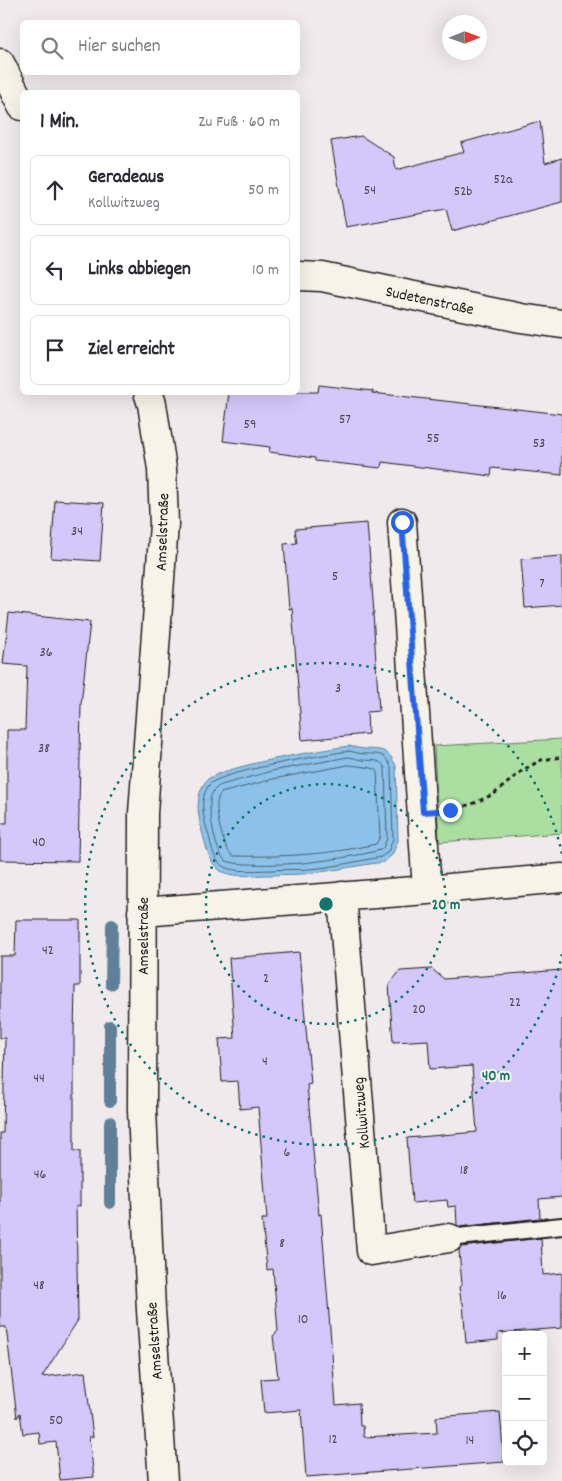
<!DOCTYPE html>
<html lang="de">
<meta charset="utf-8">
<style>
body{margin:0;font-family:Dekko,sans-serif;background:#f7f7f7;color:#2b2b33}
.controls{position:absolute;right:15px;bottom:15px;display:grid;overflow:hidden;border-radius:8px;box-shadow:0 5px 20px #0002}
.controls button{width:45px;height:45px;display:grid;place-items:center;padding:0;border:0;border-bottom:1px solid #e1e1e2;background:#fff;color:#2b2b33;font:25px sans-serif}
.compass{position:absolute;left:442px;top:15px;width:45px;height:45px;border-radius:50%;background:#fff;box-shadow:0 5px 20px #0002;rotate:89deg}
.stop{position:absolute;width:15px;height:15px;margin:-11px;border:4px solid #2563eb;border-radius:50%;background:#fff}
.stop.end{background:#2563eb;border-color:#fff;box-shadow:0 1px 5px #0008}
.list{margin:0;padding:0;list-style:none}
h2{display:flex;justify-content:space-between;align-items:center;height:65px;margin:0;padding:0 20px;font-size:21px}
h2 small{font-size:16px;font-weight:400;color:#7c7c81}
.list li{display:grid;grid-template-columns:32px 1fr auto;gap:15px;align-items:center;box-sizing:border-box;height:70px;margin:0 10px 10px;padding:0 10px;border:1px solid #e1e1e2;border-radius:8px}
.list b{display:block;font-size:19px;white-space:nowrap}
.list p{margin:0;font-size:16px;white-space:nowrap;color:#7c7c81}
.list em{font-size:16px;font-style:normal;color:#7c7c81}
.icon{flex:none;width:28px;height:28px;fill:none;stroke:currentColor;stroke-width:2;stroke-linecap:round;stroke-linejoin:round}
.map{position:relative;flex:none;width:562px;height:1481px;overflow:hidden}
.search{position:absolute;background:#fff;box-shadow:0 5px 20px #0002;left:20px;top:20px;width:280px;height:55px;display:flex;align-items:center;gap:12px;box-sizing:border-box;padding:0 18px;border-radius:8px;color:#7c7c81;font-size:19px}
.panel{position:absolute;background:#fff;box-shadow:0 5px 20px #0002;left:20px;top:90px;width:280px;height:305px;border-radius:8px}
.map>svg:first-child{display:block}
</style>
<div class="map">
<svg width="562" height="1481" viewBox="0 0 562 1481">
<rect width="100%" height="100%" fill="#f0eaec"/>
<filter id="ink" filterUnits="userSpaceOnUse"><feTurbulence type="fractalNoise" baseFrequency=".02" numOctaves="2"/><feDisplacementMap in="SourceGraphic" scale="10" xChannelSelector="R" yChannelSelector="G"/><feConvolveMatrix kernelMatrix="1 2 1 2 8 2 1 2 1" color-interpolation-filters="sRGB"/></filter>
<g filter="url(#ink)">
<path fill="#aadfa1" stroke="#637e5e" d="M562,739V833L439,842L434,746Z"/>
<path fill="#8cc2ea" stroke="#5f8098" d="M349,746C355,747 360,749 366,749C383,750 388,749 396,766L398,841L392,855L384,862C360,865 337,870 313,873C299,875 285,874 271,875C257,875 242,877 229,874C212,871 208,853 204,839C199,820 193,798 206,781C216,767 327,749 349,746Z"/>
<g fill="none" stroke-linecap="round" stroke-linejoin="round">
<path stroke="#495e6e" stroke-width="1" d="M349,751C355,752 360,754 366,754C379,754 385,753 391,767L393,839L388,852L381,857C358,861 334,867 310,869C297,870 285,869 272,870C259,870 243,872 230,869C215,866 212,849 209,836C204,820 198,800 209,785C218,772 328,754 349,751Z
M349,757C353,758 358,759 362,760C371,761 380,758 385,768L387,838L383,848L380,850C358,856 334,859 312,862C299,864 233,867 225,860C217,854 212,827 211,817C209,805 208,791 221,785L272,771Z
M349,765C356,766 373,767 377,770L380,837L376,844C329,855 281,857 233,856C224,850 216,816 217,805C217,800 218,797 221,793L273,779Z"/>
<path stroke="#5f8098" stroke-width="12" d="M111,984L112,925
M110,1026V1101
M110,1122V1203"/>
</g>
<path fill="#d4c8fa" stroke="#1c1c1c" d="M540,121L545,163L562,158V202L452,231L446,209L346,227L331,141L361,136L394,157L396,170L464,152L461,143Z
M319,385L373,391L372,393L562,414V475L492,468L491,476L382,462L381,468L315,461V458L269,452L270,447L223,441L229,392H318Z
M55,500L104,503L100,561L51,558Z
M367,523L374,613H373L379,711L367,712L368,734L302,740L292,608L289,609L284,544L297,543L295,529Z
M562,556V605L525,608L521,559Z
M9,613L90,622L81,704L78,861L0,860V823H7V730H25L27,666L3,664Z
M16,920H80V986H75L74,1034V1151H80V1206H76L78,1320L42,1377L85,1372L93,1437H89L94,1477L60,1480L56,1442L40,1444L39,1432L23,1434L20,1413L17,1418L6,1327H0V1133H3L5,1038H0V956H15Z
M299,952L311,1084L307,1085L319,1215L321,1214L336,1405L359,1403L360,1426H363L364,1437L437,1433L436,1417L500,1412L504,1462L306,1477L301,1410L264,1413L261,1379L278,1378L273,1336L278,1331L273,1269L267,1270L262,1219H267L258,1107L240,1109L238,1081L222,1082L219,1039L235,1038L229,958Z
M432,969L444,979L562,970V1197L539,1199L540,1218L459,1227L457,1225L456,1206L448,1207L447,1200L412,1203L407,1138L477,1132L472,1066L430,1069L428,1040L393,1042L389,985L400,971Z
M541,1238L543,1275L562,1273V1328L498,1333V1340L466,1343L463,1303L461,1300L459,1287L462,1285L459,1250L461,1247Z"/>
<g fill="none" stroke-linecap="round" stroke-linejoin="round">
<defs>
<path id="service" d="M449,1238L562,1226"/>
<path id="minor" d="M0,63L22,106
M298,276L322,277L521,318L562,324
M148,392L152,404L162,469L164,524L143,813L142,1110L151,1310L163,1481
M402,522L427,890
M342,896L371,1251L449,1238
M142,912L427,890L562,878"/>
</defs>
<use href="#service" stroke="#1c1c1c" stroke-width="20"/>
<use href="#minor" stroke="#1c1c1c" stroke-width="31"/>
<path stroke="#1c1c1c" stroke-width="3" stroke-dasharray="4 4" stroke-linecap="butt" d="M457,808L472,804L494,794L523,770L541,760L562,757"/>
<use href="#service" stroke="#f7f3e8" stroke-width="16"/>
<use href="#minor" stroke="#f7f3e8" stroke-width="28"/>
</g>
</g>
<g fill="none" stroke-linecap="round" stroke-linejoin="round" filter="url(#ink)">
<path stroke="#2563eb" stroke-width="6" d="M402,522L423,812L450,810"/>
</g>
<g fill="none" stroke="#0f766e" stroke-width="2.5" stroke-dasharray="2.5 5">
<circle cx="326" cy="904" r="120"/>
<path d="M562 954A241 241 0 1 1 562 854"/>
</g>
<g text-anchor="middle" stroke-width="4" stroke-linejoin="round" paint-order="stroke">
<g font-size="14" fill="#4a4754">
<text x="503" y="183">52a</text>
<text x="370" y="194">54</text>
<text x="463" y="195">52b</text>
<text x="345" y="423">57</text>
<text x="250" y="428">59</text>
<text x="433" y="442">55</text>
<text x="539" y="447">53</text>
<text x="77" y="535">34</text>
<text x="335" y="580">5</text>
<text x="542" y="587">7</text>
<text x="46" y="656">36</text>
<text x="338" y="692">3</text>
<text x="44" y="752">38</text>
<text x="39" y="846">40</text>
<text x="48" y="954">42</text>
<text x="266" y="982">2</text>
<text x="515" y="1006">22</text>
<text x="419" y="1013">20</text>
<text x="265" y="1065">4</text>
<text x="39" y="1082">44</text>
<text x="287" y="1156">6</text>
<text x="464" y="1174">18</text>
<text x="40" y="1178">46</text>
<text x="282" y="1247">8</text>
<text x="39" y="1289">48</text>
<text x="502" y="1299">16</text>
<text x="303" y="1323">10</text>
<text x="56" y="1424">50</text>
<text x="333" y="1443">12</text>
<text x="470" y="1444">14</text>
</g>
<g font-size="16" fill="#1c1c1c" stroke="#f7f3e8">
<text transform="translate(430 299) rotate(12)" y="6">Sudetenstraße</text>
<text transform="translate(161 532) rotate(-88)" y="6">Amselstraße</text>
<text transform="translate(142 936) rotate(-90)" y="6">Amselstraße</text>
<text transform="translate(360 1113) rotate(-95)" y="6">Kollwitzweg</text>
<text transform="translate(153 1341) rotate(-94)" y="6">Amselstraße</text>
</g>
</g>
<circle cx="326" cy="904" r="8" fill="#0f766e" stroke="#f7f3e8" stroke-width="2.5"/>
<g font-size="15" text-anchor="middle" font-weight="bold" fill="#0f766e" stroke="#f7f3e8" stroke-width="4" stroke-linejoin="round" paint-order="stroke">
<text x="446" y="909">20 m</text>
<text x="496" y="1080">40 m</text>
</g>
</svg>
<div class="controls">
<button>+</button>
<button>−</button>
<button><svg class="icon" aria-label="locate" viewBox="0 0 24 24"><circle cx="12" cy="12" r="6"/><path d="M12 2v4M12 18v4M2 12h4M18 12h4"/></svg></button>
</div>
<svg class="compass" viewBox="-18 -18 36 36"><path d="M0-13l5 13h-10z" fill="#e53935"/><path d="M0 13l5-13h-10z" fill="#7c7c81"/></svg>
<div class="stop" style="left:402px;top:522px"></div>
<div class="stop end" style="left:450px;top:810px"></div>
<div class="search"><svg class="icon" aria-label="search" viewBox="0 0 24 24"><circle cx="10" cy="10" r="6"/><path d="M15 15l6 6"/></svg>Hier suchen</div>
<section class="panel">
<h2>1 Min.<small>Zu Fuß · 60 m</small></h2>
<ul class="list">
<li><svg class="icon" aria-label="ahead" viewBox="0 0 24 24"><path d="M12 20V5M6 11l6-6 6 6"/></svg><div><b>Geradeaus</b><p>Kollwitzweg</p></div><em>50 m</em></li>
<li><svg class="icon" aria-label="left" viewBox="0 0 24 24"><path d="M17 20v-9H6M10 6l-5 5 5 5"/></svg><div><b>Links abbiegen</b></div><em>10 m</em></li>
<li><svg class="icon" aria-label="arrive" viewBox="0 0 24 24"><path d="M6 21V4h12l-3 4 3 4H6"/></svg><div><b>Ziel erreicht</b></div></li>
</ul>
</section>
</div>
